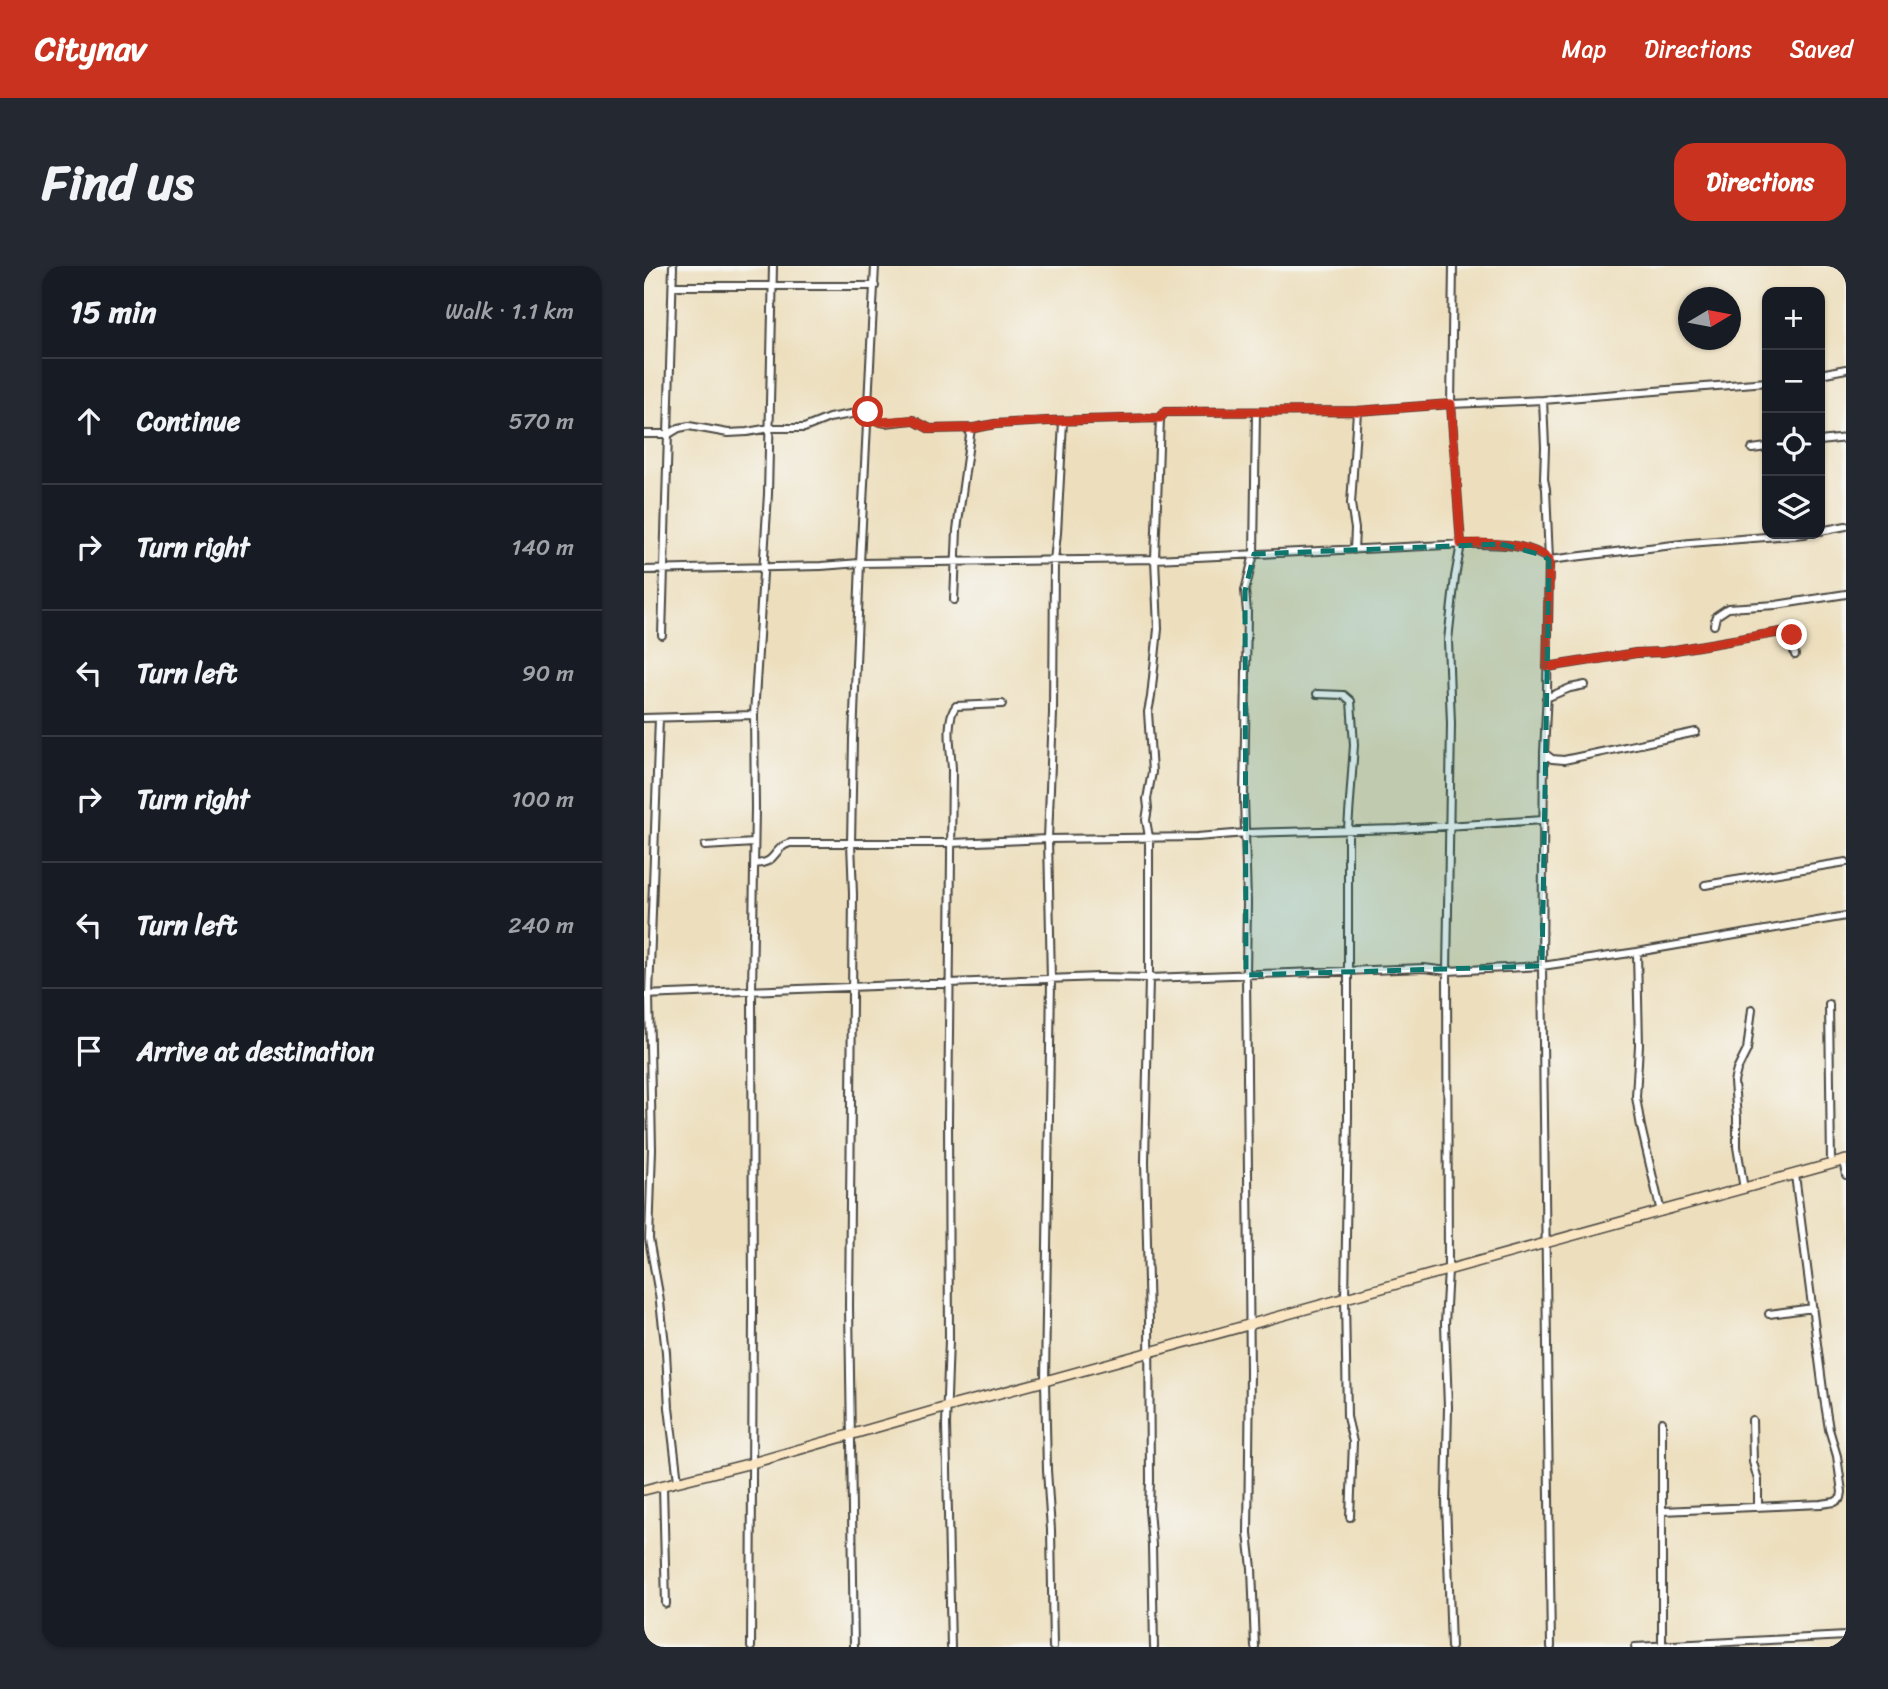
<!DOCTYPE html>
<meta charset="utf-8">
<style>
body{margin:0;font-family:Sriracha,sans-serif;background:#242831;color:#f1f3f6}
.controls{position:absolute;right:21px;top:21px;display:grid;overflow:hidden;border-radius:14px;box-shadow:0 2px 5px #0004}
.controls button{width:63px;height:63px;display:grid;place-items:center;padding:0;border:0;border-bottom:2px solid #363941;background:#171b24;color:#f1f3f6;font:35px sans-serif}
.compass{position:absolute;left:1034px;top:21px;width:63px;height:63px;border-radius:50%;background:#171b24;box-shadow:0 2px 5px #0004;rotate:80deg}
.stop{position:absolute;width:21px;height:21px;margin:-16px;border:5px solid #c8321e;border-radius:50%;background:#fff}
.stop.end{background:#c8321e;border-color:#fff;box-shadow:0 2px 7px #0008}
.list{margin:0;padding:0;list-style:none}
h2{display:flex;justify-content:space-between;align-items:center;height:91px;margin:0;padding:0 28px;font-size:30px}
h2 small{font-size:23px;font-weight:400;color:#9ea1a6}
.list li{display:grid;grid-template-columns:46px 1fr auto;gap:21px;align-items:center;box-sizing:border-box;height:126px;padding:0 28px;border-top:2px solid #363941}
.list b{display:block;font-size:26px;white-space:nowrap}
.list em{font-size:23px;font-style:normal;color:#9ea1a6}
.icon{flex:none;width:38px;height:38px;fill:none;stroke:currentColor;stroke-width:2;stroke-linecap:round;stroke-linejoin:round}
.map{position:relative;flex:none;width:1202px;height:1381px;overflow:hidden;border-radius:21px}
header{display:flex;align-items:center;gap:42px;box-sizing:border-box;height:98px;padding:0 35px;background:#c8321e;color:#fff}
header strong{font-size:33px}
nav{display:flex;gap:38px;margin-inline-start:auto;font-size:24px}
.intro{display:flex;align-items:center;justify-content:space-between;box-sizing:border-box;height:168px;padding:0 42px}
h1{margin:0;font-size:49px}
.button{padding:18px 32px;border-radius:21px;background:#c8321e;color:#fff;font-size:24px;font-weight:700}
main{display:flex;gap:42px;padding:0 42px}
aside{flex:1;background:#171b24;border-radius:21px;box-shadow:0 2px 5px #0004}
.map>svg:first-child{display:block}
</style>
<header>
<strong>Citynav</strong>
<nav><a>Map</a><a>Directions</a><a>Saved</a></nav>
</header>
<div class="intro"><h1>Find us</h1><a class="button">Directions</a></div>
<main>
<aside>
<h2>15 min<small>Walk · 1.1 km</small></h2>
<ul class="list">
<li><svg class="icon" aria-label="ahead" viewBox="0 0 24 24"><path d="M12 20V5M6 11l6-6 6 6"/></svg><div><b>Continue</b></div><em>570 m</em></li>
<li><svg class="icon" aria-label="right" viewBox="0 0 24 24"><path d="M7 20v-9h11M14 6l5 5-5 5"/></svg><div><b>Turn right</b></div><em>140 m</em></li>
<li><svg class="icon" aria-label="left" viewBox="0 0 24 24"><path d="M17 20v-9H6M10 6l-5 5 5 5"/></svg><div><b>Turn left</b></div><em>90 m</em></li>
<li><svg class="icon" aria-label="right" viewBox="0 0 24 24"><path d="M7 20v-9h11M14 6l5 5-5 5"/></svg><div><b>Turn right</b></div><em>100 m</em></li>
<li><svg class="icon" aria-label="left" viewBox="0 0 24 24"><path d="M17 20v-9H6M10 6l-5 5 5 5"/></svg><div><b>Turn left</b></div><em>240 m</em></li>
<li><svg class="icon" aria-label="arrive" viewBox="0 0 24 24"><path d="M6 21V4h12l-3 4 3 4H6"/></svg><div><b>Arrive at destination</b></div></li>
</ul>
</aside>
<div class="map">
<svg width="1202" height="1381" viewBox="0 0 1202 1381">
<rect width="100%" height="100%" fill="#f6f6f2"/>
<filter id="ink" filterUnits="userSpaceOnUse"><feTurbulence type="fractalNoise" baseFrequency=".0143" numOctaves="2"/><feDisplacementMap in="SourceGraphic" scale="14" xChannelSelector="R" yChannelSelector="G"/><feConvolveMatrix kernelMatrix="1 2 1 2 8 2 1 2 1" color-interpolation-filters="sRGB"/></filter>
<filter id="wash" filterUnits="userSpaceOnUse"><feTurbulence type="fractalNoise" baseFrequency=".00686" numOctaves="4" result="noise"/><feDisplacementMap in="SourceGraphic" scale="28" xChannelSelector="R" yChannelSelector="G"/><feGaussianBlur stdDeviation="1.57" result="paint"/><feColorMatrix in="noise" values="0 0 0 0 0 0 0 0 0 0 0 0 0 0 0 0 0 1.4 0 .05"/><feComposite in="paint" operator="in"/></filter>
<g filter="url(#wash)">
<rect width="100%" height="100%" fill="#eddfbe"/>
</g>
<g filter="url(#ink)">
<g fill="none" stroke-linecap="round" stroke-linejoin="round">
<defs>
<path id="street" d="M29,20H231
M1176,108L1202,103
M899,134L901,181L900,213L902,223L905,294L903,426L900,487L898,700L907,1381
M0,168H25L35,162L45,160L84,167L103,166L126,162H160L185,152L224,145L233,155L241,157L269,154L286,163L330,162L351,158L404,155L516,152
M1176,175L1202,172
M1108,183L1123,181
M1176,265L1202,260
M710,284L711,263L707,238L713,145
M0,304L177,300L216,297L511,293L823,278C849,278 883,276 905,294L1046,277L1161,268
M310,334L313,264L327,162
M1070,359L1072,350L1084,342L1132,339L1202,328
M18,369L29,0
M903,401L992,387L1019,386L1143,365L1146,366L1151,389
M673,428L700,429L707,435L710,479L704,563V849L701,1032L703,1151L709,1176L706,1251
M902,432L926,422L941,419
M0,452L110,449
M15,452L5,729L8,883L5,973L15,1028L22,1086L25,1142L34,1215
M900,487L908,493L920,494L1052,466
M61,580L110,577
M110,598C135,597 127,583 146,577H307L404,573L553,571L602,567L754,563L900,554
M1061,619L1202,596
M993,686L995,779L992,831L997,861L1017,946
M0,729L455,711L505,712L754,703L780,702L803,705L898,700L993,686L1202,650
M1185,738L1187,898
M1199,895L1202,909
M1100,923L1093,881V852L1090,816L1093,804L1103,784L1108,743
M1125,1048L1169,1042
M1108,1154L1109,1196L1114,1214V1239
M19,1220L22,1338
M1019,1245L1177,1238L1191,1236L1197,1232L1198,1226L1193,1190L1185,1163L1180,1132L1151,909
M1018,1379V1156
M107,1381L109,1047L108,725L111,542L110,449L124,228L129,0
M210,1381L205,1040L209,628L207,577L209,473L216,297L231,0
M307,1381L302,1159L305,1074L304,854L308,503C307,485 301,454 312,440L358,438
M409,1381L407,1264L403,1204L401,1115L407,714L404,573L409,447L410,295L413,267L419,156
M510,1381L508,1279L505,1244L506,1215L505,1055L501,896L505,712V571L502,554L504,542L503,533L508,506L504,446L507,431L514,363L511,293L516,152L521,146L713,145L807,138L899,134L1123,116
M611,1381L608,1302L604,1267L606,1106L602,709L603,637L600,531L603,346L601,325L610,288L612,146
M807,1381L802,1234L804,1141L801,1058L804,1004L803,705L807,458L804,374L811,311L817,278L807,138L809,0
M991,1381L1202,1370"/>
<path id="secondary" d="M0,1224L108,1197L303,1141L401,1115L1202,894"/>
</defs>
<use href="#street" stroke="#484641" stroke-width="10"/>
<use href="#secondary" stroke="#484641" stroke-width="12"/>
<use href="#street" stroke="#fff" stroke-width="6"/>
<use href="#secondary" stroke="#fbe6c4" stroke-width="9"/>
</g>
</g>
<g fill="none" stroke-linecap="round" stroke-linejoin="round" filter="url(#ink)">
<path stroke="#c8321e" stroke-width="9" d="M224,146L230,153L237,156L269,154L286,163L330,162L351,158L404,155L516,152L521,146L713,145L807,138L817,278C843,276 883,277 905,293L903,401L992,387L1019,386L1143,365L1148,369"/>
</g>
<path fill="#0f766e" fill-opacity="0.2" stroke="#0f766e" stroke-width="5" stroke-dasharray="14 9" stroke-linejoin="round" d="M857,278L898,289L905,294L898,700L602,709L601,325L610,288Z"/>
</svg>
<div class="controls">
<button>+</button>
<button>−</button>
<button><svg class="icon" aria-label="locate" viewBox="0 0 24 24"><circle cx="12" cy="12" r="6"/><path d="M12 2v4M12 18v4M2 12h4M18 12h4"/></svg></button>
<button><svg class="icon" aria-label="layers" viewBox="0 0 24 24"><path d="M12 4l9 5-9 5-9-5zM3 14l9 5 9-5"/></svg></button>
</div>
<svg class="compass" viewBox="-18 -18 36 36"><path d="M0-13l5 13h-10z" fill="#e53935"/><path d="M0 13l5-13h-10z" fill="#9ea1a6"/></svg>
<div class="stop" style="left:224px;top:146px"></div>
<div class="stop end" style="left:1148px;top:369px"></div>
</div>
</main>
